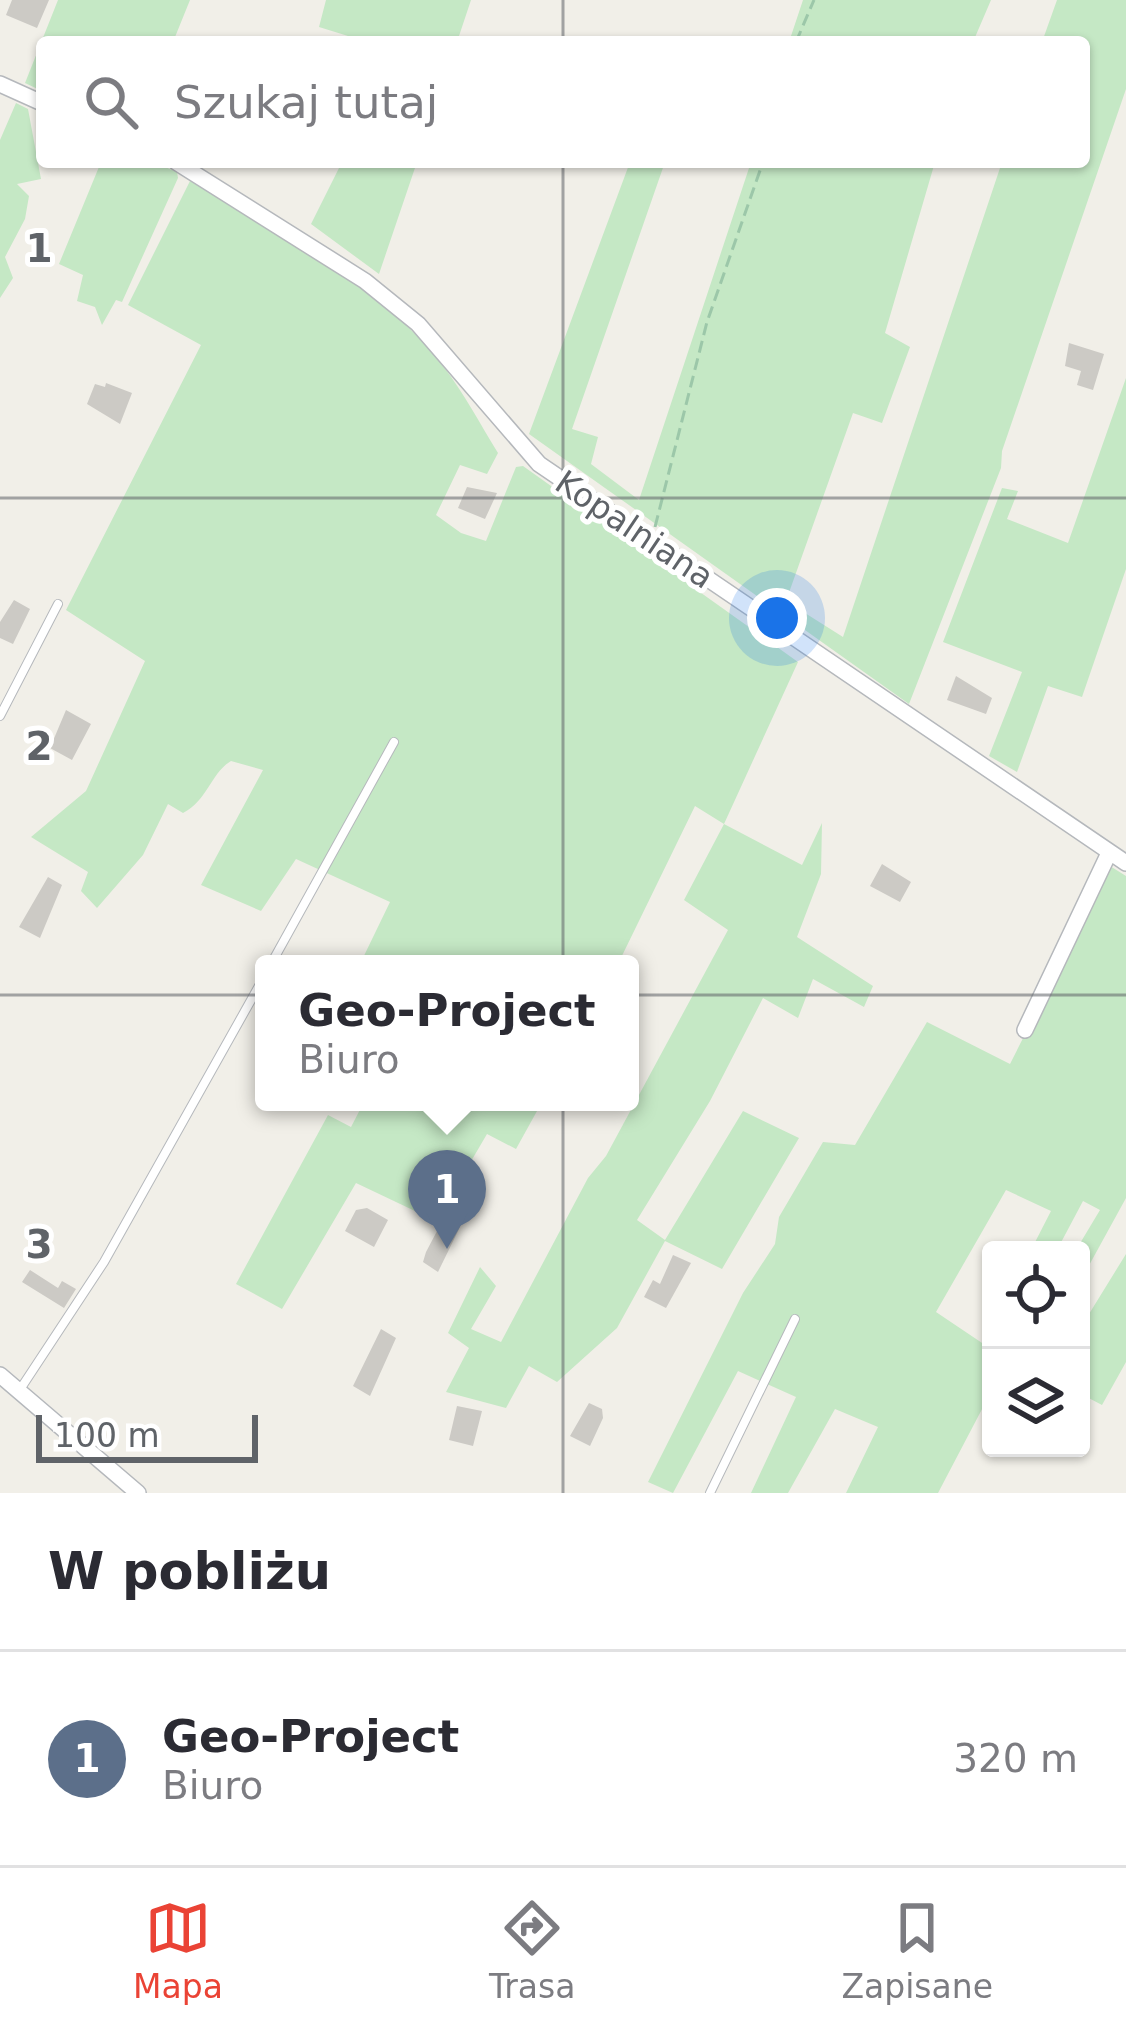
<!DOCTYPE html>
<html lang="pl">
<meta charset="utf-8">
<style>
body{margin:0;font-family:"DejaVu Sans",sans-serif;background:#f7f7f7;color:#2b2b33}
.controls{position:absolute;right:36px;bottom:36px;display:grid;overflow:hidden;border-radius:12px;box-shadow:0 3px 9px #0004}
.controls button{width:108px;height:108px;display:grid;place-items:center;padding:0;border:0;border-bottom:3px solid #e1e1e2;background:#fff;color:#2b2b33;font:60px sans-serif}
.scale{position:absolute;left:36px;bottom:30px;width:222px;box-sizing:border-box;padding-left:12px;border:6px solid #5f6368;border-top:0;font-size:33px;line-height:42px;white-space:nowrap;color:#5f6368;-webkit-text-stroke:9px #fff;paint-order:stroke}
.you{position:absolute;left:777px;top:618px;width:42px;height:42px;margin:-30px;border:9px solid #fff;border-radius:50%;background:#1a73e8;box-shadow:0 0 0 18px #1a73e833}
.badge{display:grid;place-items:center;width:78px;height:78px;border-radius:50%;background:#ea4335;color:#fff;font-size:39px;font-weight:700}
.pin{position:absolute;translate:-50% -99px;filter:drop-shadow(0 3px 6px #0008)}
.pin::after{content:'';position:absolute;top:63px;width:42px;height:36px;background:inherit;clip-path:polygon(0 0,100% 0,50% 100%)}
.popup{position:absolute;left:255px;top:955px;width:384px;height:156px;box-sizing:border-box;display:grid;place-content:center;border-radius:12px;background:#fff;filter:drop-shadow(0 3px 9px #0005);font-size:39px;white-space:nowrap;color:#7c7c81}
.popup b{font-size:45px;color:#2b2b33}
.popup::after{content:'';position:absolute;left:50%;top:100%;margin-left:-24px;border:24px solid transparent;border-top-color:#fff}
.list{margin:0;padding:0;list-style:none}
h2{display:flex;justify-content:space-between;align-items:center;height:156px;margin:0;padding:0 48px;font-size:51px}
h2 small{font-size:39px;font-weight:400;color:#7c7c81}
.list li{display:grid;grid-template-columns:78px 1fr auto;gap:36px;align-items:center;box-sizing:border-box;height:216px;padding:0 48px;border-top:3px solid #e1e1e2}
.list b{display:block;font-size:45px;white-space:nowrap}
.list p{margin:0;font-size:39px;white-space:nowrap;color:#7c7c81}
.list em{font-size:39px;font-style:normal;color:#7c7c81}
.icon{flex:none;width:66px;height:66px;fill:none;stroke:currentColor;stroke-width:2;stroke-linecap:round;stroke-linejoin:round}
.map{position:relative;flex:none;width:1126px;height:1493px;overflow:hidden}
.search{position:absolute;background:#fff;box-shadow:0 3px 9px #0004;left:36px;right:36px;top:36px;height:132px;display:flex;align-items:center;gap:30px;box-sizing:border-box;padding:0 42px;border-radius:12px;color:#7c7c81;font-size:45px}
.sheet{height:372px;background:#fff}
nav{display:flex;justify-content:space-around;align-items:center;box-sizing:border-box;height:168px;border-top:3px solid #e1e1e2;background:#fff;font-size:33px;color:#7c7c81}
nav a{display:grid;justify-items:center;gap:6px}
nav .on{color:#ea4335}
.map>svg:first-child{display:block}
</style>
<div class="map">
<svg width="1126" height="1493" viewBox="0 0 1126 1493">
<rect width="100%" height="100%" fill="#f1efe8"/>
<path fill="#c5e8c5" d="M58,0H190L173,42H42V91L25,83Z
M326,0H471L457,42H347L348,36L319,27Z
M803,0H991L973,42H789Z
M1057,0H1126V89L1002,451L1001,468L909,704L529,434L630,162H665L572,429L598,437L591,464L639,500L751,162H935L885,333L910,347L882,423L853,413L786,601L843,637L1002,162H1084V42H1042Z
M16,103L28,109L41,179L17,184L29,196L25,219L5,257L13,278L0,298V140Z
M101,162H153L177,172L178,178L122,302L116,300L102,325L95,307L77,301L83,275L59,264Z
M342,162H417L379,274L311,224Z
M190,181C278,230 381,285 443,366C464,393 480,424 498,453L487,474L460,465L436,515L461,533L486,541L516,467L523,466L798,662L724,824L802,865L822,823L821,874L797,937L873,986L864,1007L813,979L798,1018L763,998L710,1101L637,1220L665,1240L743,1111L799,1138L722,1269L665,1241L617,1328L557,1382L529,1366L506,1408L446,1392L469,1348L448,1333L480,1267L496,1286L471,1329L501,1342L588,1178L606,1156L728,930L684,900L724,824L695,806L618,964H360L390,902L296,859L261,911L201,885L263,770L231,761C210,774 208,800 183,813L168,804L143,855L97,908L81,891L88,872L31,837L86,791L145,661L66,610L201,345L128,305Z
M1126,378V569L1082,697L1048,686L1017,772L989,756L1022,672L943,642L1002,488L1018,491L1007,519L1068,543Z
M1110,866L1126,876V1198L1081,1280V1250H1076L1100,1210L1083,1201L1057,1250H1031L1051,1211L1006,1190L936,1312L991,1349V1392L938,1493H846L878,1427L835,1409L788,1493H751L796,1397L738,1371L673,1493L648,1482L743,1293L775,1244L779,1217L823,1142L855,1145L927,1022L1010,1064Z
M364,1102H542L516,1149L487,1134L436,1221L356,1183L282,1309L236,1284L328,1115L351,1127Z
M1126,1254V1362L1102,1405L1081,1394V1327Z"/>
<path fill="#cccac5" d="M12,0H49L37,28L6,15Z
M1069,343L1104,354L1093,390L1077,385L1081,371L1065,366Z
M106,383L132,393L120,424L87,404L95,384L105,387Z
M467,487L497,493L485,519L458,508Z
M14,600L30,609L13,644L0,638V622Z
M956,676L992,698L986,714L947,700Z
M66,710L91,724L72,760L50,748Z
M882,864L911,882L900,902L870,886Z
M48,877L62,885L40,938L19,927Z
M465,1178L480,1186L438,1272L423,1262L426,1252Z
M367,1208L388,1220L374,1247L345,1231L356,1210Z
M673,1255L691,1263L666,1308L644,1297L653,1280L660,1284Z
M30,1270L58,1288L62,1281L76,1289L64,1308L22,1282Z
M381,1329L396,1338L370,1396L353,1386Z
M589,1403L602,1409L603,1418L590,1446L570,1436Z
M457,1406L482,1411L473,1446L449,1440Z"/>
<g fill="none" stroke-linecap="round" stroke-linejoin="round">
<defs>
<path id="lane" d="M0,716L58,604
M271,964L394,742
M19,1391L104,1262L264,977
M710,1493L795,1319"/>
<path id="street" d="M0,84L42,103
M176,162L365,281L418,324L539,464L1126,863
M1025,1030L1109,853
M0,1375L138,1493"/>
</defs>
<use href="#lane" stroke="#b5b8bc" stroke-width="10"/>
<use href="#street" stroke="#b5b8bc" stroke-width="18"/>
<path stroke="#9cc7a9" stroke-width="3" stroke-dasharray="12 6" stroke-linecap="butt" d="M796,42L814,0
M655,527L707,322L763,162"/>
<use href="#lane" stroke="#fff" stroke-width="8"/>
<use href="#street" stroke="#fff" stroke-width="15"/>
</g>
<path fill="none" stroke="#5f6368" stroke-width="3" stroke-opacity="0.55" d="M563,0V42M563,162V1493M0,498H1126M0,995H1126"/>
<g text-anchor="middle" stroke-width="10" stroke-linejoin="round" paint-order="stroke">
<g font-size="33" fill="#5f6368" stroke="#fff">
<text transform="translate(635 529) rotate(34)" y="12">Kopalniana</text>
</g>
</g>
<g font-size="39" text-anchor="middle" font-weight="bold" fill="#5f6368" stroke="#fff" stroke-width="10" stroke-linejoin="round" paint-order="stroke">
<text x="39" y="262">1</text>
<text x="39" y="760">2</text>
<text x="39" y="1258">3</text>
</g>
</svg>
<div class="controls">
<button><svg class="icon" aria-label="locate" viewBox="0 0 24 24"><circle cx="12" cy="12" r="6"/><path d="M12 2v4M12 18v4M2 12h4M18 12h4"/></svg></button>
<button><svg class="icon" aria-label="layers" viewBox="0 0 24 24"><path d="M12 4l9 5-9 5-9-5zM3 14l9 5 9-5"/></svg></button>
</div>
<div class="scale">100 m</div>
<div class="you"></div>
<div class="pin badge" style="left:447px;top:1249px;background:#5c6f8a">1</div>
<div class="popup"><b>Geo-Project</b>Biuro</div>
<div class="search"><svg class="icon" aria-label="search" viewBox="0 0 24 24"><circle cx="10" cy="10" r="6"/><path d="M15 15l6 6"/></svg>Szukaj tutaj</div>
</div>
<section class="sheet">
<h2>W pobliżu<small></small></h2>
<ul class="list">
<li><span class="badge" style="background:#5c6f8a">1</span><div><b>Geo-Project</b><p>Biuro</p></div><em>320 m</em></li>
</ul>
</section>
<nav>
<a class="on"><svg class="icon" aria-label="map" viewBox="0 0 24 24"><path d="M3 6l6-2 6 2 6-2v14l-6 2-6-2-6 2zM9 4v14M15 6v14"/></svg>Mapa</a>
<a><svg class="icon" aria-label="directions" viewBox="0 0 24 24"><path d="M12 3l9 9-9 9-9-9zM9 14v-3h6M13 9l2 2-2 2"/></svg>Trasa</a>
<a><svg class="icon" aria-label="saved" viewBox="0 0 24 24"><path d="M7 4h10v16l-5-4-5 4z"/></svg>Zapisane</a>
</nav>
